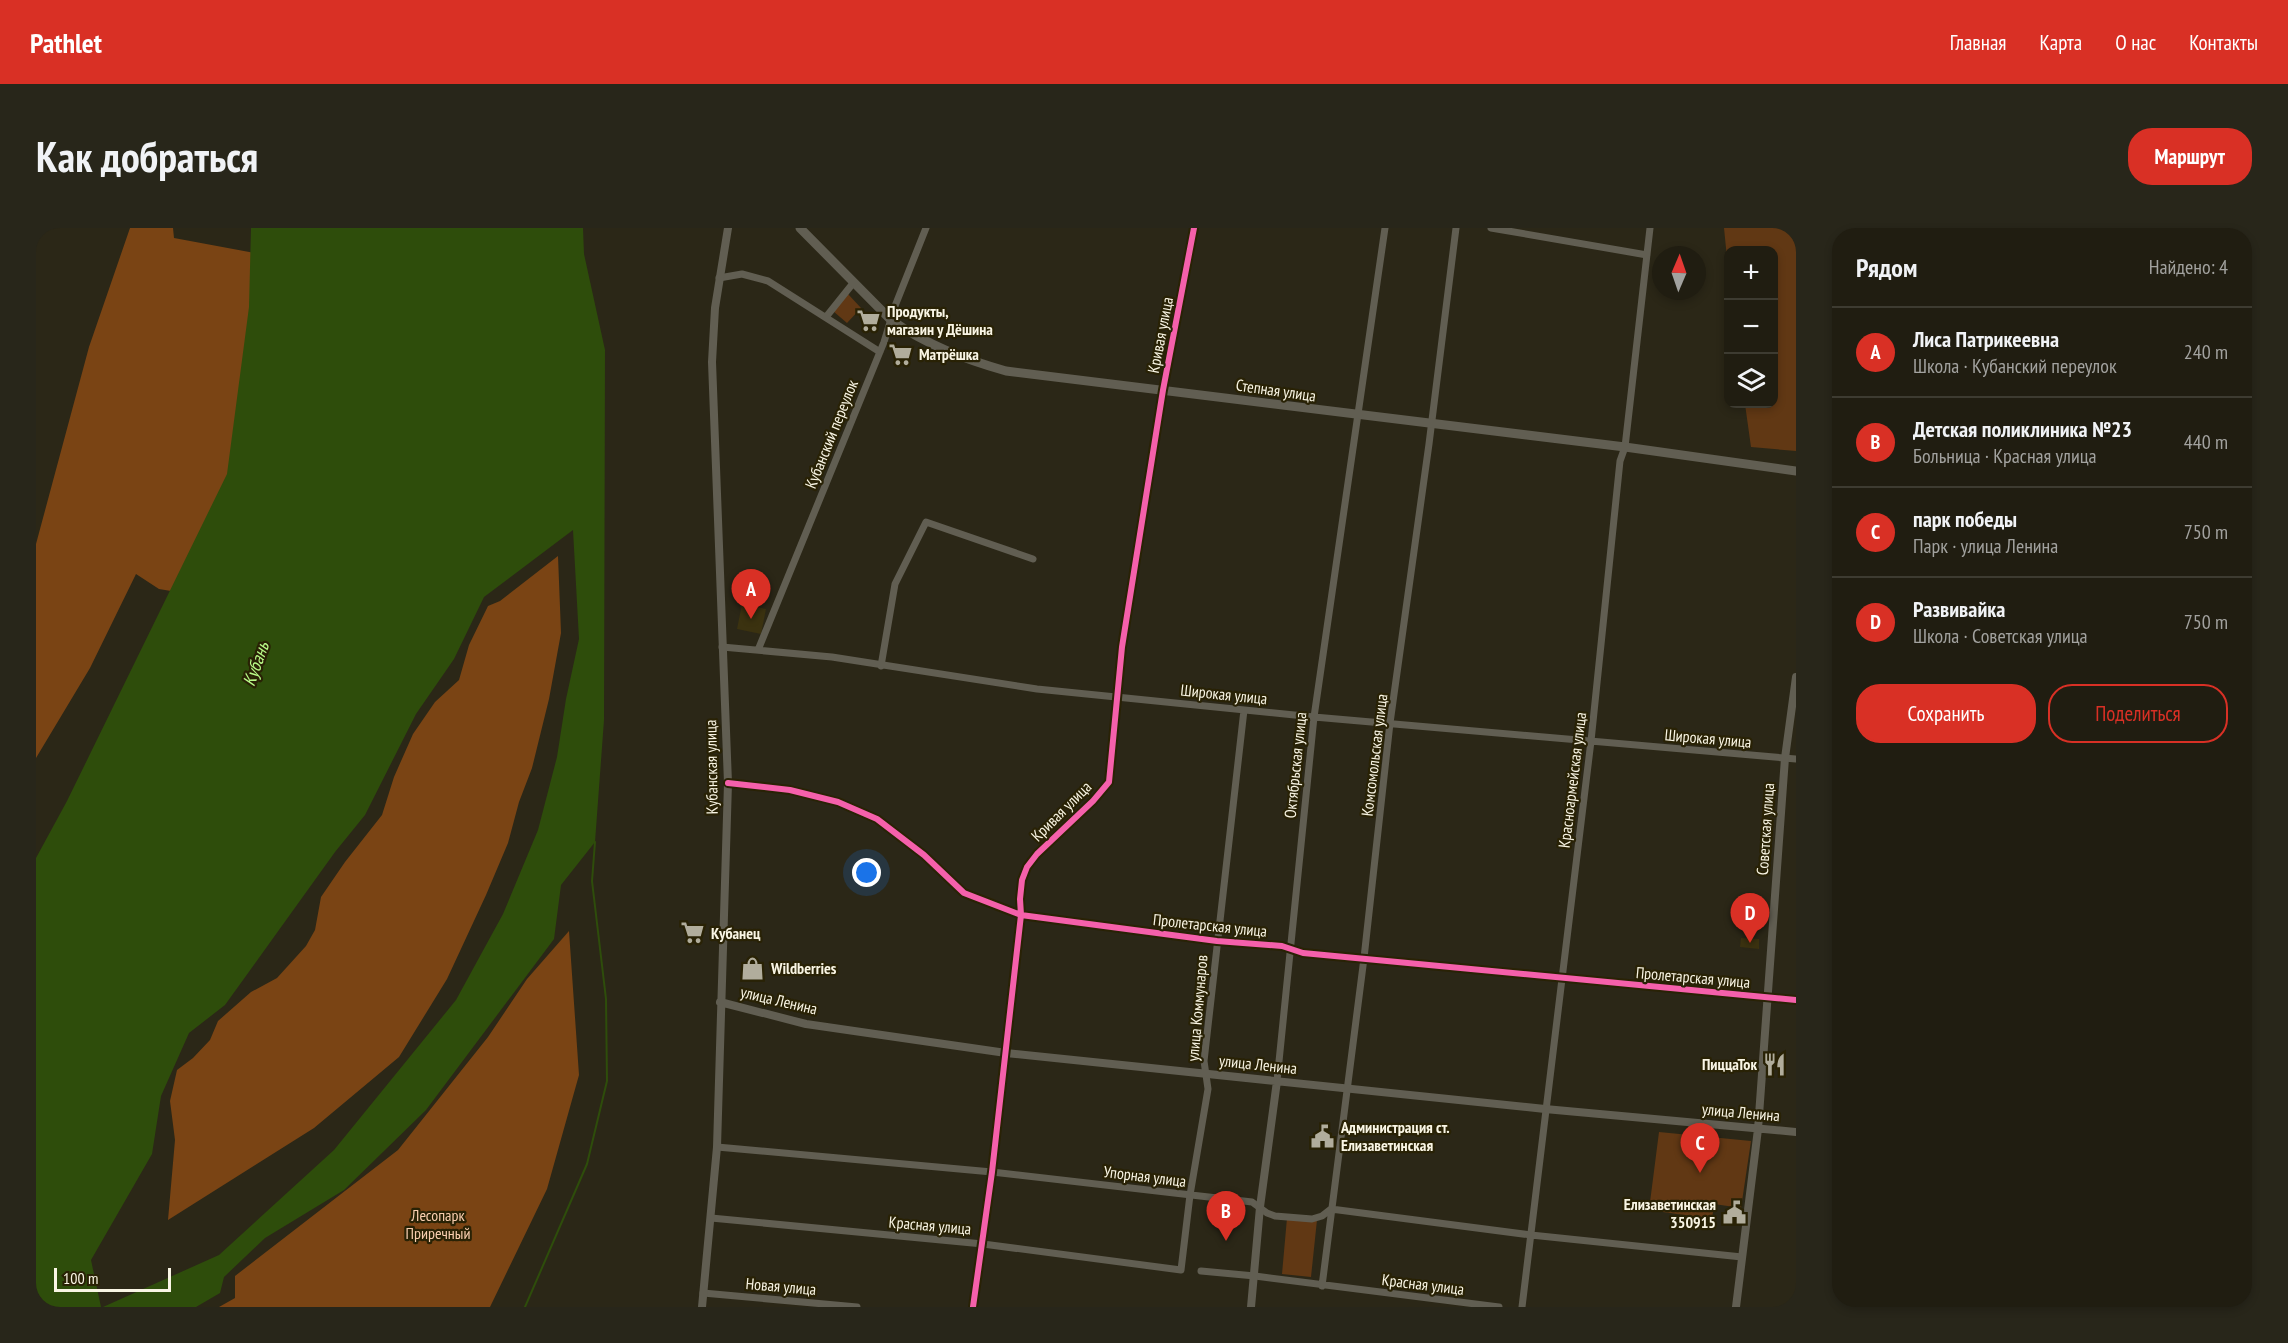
<!DOCTYPE html>
<html lang="ru">
<meta charset="utf-8">
<style>
body{margin:0;font-family:"PT Sans Narrow",sans-serif;background:#28261a;color:#f1f3f6}
.controls{position:absolute;right:18px;top:18px;display:grid;overflow:hidden;border-radius:12px;box-shadow:0 3px 9px #0003}
.controls button{width:54px;height:54px;display:grid;place-items:center;padding:0;border:0;border-bottom:2px solid #3d3b31;background:#201d11;color:#f1f3f6;font:30px sans-serif}
.compass{position:absolute;left:1616px;top:18px;width:54px;height:54px;border-radius:50%;background:#201d11;box-shadow:0 3px 9px #0003;rotate:2deg}
.scale{position:absolute;left:18px;bottom:15px;width:117px;box-sizing:border-box;padding-left:6px;border:3px solid #f9f5e4;border-top:0;font-size:16px;line-height:21px;white-space:nowrap;color:#f9f5e4;-webkit-text-stroke:4px #292205;paint-order:stroke}
.you{position:absolute;left:831px;top:645px;width:21px;height:21px;margin:-15px;border:4px solid #fff;border-radius:50%;background:#1a73e8;box-shadow:0 0 0 9px #1a73e833}
.badge{display:grid;place-items:center;width:39px;height:39px;border-radius:50%;background:#d93025;color:#fff;font-size:20px;font-weight:700}
.pin{position:absolute;translate:-50% -50px;filter:drop-shadow(0 2px 3px #0008)}
.pin::after{content:'';position:absolute;top:32px;width:21px;height:18px;background:inherit;clip-path:polygon(0 0,100% 0,50% 100%)}
.list{margin:0;padding:0;list-style:none}
h2{display:flex;justify-content:space-between;align-items:center;height:78px;margin:0;padding:0 24px;font-size:26px}
h2 small{font-size:20px;font-weight:400;color:#a2a29f}
.list li{display:grid;grid-template-columns:39px 1fr auto;gap:18px;align-items:center;box-sizing:border-box;height:90px;padding:0 24px;border-top:2px solid #3d3b31}
.list b{display:block;font-size:22px;white-space:nowrap}
.list p{margin:0;font-size:20px;white-space:nowrap;color:#a2a29f}
.list em{font-size:20px;font-style:normal;color:#a2a29f}
.actions{display:flex;gap:12px;padding:18px 24px}
.actions a{flex:1;padding:14px 0;border:2px solid #d93025;border-radius:24px;text-align:center;font-size:21px;color:#d93025}
.actions .main{background:#d93025;color:#fff}
.icon{flex:none;width:33px;height:33px;fill:none;stroke:currentColor;stroke-width:2;stroke-linecap:round;stroke-linejoin:round}
.map{position:relative;flex:none;width:1760px;height:1079px;overflow:hidden;border-radius:24px}
header{display:flex;align-items:center;gap:36px;box-sizing:border-box;height:84px;padding:0 30px;background:#d93025;color:#fff}
header strong{font-size:28px}
nav{display:flex;gap:33px;margin-inline-start:auto;font-size:21px}
.intro{display:flex;align-items:center;justify-content:space-between;box-sizing:border-box;height:144px;padding:0 36px}
h1{margin:0;font-size:42px}
.button{padding:15px 27px;border-radius:24px;background:#d93025;color:#fff;font-size:21px;font-weight:700}
main{display:flex;gap:36px;padding:0 36px}
aside{flex:1;background:#201d11;border-radius:24px;box-shadow:0 3px 9px #0003}
.map>svg:first-child{display:block}
</style>
<header>
<strong>Pathlet</strong>
<nav><a>Главная</a><a>Карта</a><a>О нас</a><a>Контакты</a></nav>
</header>
<div class="intro"><h1>Как добраться</h1><a class="button">Маршрут</a></div>
<main>
<div class="map">
<svg width="1760" height="1079" viewBox="0 0 1760 1079">
<rect width="100%" height="100%" fill="#2b2717"/>
<path fill="#3b3210" d="M706,376L730,381L725,406L701,401Z
M1705,710L1723,711V721L1704,719Z"/>
<path fill="#613814" d="M1688,0H1760V223L1715,219L1709,176H1738V22H1692V40Z
M812,66L825,80L811,95L797,83Z
M1623,904L1715,913L1705,980L1678,976L1676,991L1613,982Z
M1251,990L1281,992L1275,1049L1246,1046Z"/>
<path fill="#7a4414" d="M94,0H137L138,10L230,27L203,239L147,365L123,361L100,346L54,440L0,530V316L53,119Z
M522,328L525,405L513,471L496,540L483,574L472,615L450,667L411,751L363,829L278,900L132,992L139,912L134,873L141,842L157,830L174,812L182,793L215,764L241,750L270,718L279,702L285,669L309,634L346,587L358,549L377,506L399,474L423,452L433,417L452,378L464,373Z
M533,703L543,847L511,961L454,1079H183L199,1070V1048L362,922L452,809L491,751Z"/>
<path fill="#2e4d0b" d="M215,0H547L548,26L569,122L568,492L559,614L525,657L518,711L390,882L308,962L229,1010L188,1049L184,1065L160,1079H67L183,1027L298,922L420,772L467,686L502,602L521,529L530,471L543,411L537,302L448,369L418,431L380,486L329,587L299,624L189,777L153,805L125,868L116,926L55,1032L65,1079H0V630L31,573L191,246L213,79Z"/>
<g fill="none" stroke-linecap="round" stroke-linejoin="round">
<path stroke="#2e4d0b" stroke-width="2" d="M489,1079L551,936L571,853L570,771L556,653L559,614"/>
<path stroke="#615e52" stroke-width="7" d="M1455,0L1611,27
M683,50L706,46L732,53L844,124
M790,89L818,54
M686,419L796,429L1001,461L1278,489L1760,531
M722,422L848,114L859,78L890,0
M845,438L859,356L890,294L997,331
M692,555L754,562L802,574L841,591L888,627L928,665L985,687L1181,713L1246,718L1267,725L1760,772
M1241,853L1278,489L1349,0
M681,919L956,944L1216,974L1231,985L1239,988L1276,991L1286,988L1295,981L1495,1007L1706,1029
M675,990L947,1016L1145,1042L1154,967L1172,861L1168,833L1208,482
M1165,1043L1219,1048L1463,1079
M1286,1058L1328,730L1354,495L1393,216L1420,0
M667,1065L821,1079
M937,1079L956,944L985,687L984,671L986,652L991,639L1001,626L1057,573L1073,554L1086,419L1127,162L1158,0
M1486,1079L1555,513L1584,233L1589,219L1614,0"/>
<path stroke="#615e52" stroke-width="8" d="M684,774L770,796L970,825L1509,881L1760,904
M666,1079L681,919L692,555L676,134L679,80L692,0
M1215,1079L1224,979L1241,853
M1700,1079L1722,901L1749,530L1760,449"/>
<path stroke="#615e52" stroke-width="9" d="M764,0L855,92C891,117 928,131 970,143L1589,219L1760,243"/>
<defs>
<path id="cycleway" d="M692,555L754,562L802,574L841,591L888,627L928,665L985,687L1181,713L1246,718L1267,725L1760,772
M937,1079L956,944L985,687L984,671L986,652L991,639L1001,626L1057,573L1073,554L1086,419L1127,162L1158,0"/>
</defs>
<use href="#cycleway" stroke="#292205" stroke-width="10"/>
<use href="#cycleway" stroke="#f560ab" stroke-width="6"/>
</g>
<defs>
<symbol id="supermarket-bare" viewBox="-9 -9 18 18"><path d="M-6-5.5h2.5l.6 2H6L4.5 2H-2.5L-4.4-4H-6ZM-1.5 3.2a1.3 1.3 0 1 0 .1 0ZM3 3.2a1.3 1.3 0 1 0 .1 0Z" fill="#b1ad9c" stroke="#292205" stroke-width="2.5" paint-order="stroke"/></symbol>
<symbol id="shop-bare" viewBox="-9 -9 18 18"><path d="M-5-2.5h2.3a2.7 3.5 0 0 1 5.4 0H5L5.5 6h-11ZM-1.5-2.5h3a1.5 2.3 0 0 0-3 0Z" fill="#b1ad9c" stroke="#292205" stroke-width="2.5" paint-order="stroke"/></symbol>
<symbol id="restaurant-bare" viewBox="-9 -9 18 18"><path d="M-5-6h1v4h1v-4h1v4h1v-4h1v5L-1.5 .5V6h-2V.5L-5-1ZM5-6V6H3V1.5H1.5Q1.5-4 5-6Z" fill="#b1ad9c" stroke="#292205" stroke-width="2.5" paint-order="stroke"/></symbol>
<symbol id="civic-bare" viewBox="-9 -9 18 18"><path d="M-.6-6.5H3V-4.5H.6V-3L4-1V1h2V6H-6V1h2V-1L-.6-3ZM-1.2 2.5V6h2.4V2.5Z" fill="#b1ad9c" stroke="#292205" stroke-width="2.5" paint-order="stroke"/></symbol>
</defs>
<g fill-rule="evenodd">
<use href="#supermarket-bare" x="816" y="76" width="33" height="33"/>
<use href="#supermarket-bare" x="848" y="110" width="33" height="33"/>
<use href="#supermarket-bare" x="640" y="688" width="33" height="33"/>
<use href="#shop-bare" x="700" y="724" width="33" height="33"/>
<use href="#restaurant-bare" x="1722" y="820" width="33" height="33"/>
<use href="#civic-bare" x="1270" y="892" width="33" height="33"/>
<use href="#civic-bare" x="1682" y="968" width="33" height="33"/>
</g>
<g text-anchor="middle" stroke-width="4.5" stroke-linejoin="round" paint-order="stroke">
<g font-size="16" font-weight="bold" fill="#f9f5e4" stroke="#292205" text-anchor="start">
<text x="851" y="89">Продукты,<tspan x="851" dy="18">магазин у Дёшина</tspan></text>
<text x="883" y="132">Матрёшка</text>
<text x="675" y="711">Кубанец</text>
<text x="735" y="746">Wildberries</text>
<text x="1721" y="842" text-anchor="end">ПиццаТок</text>
<text x="1305" y="905">Администрация ст.<tspan x="1305" dy="18">Елизаветинская</tspan></text>
<text x="1680" y="982" text-anchor="end">Елизаветинская<tspan x="1680" dy="18">350915</tspan></text>
</g>
<g font-size="16" fill="#f9f5e4" stroke="#292205">
<text transform="translate(1124 107) rotate(-79)" y="6">Кривая улица</text>
<text transform="translate(1240 162) rotate(8)" y="6">Степная улица</text>
<text transform="translate(795 206) rotate(-68)" y="6">Кубанский переулок</text>
<text transform="translate(1188 466) rotate(6)" y="6">Широкая улица</text>
<text transform="translate(1672 510) rotate(5)" y="6">Широкая улица</text>
<text transform="translate(1338 527) rotate(-83)" y="6">Комсомольская улица</text>
<text transform="translate(1259 537) rotate(-84)" y="6">Октябрьская улица</text>
<text transform="translate(675 539) rotate(-91)" y="6">Кубанская улица</text>
<text transform="translate(1536 552) rotate(-83)" y="6">Красноармейская улица</text>
<text transform="translate(1025 583) rotate(-45)" y="6">Кривая улица</text>
<text transform="translate(1729 601) rotate(-86)" y="6">Советская улица</text>
<text transform="translate(1174 697) rotate(6)" y="6">Пролетарская улица</text>
<text transform="translate(1657 749) rotate(5)" y="6">Пролетарская улица</text>
<text transform="translate(743 772) rotate(13)" y="6">улица Ленина</text>
<text transform="translate(1161 780) rotate(-85)" y="6">улица Коммунаров</text>
<text transform="translate(1222 836) rotate(6)" y="6">улица Ленина</text>
<text transform="translate(1705 884) rotate(5)" y="6">улица Ленина</text>
<text transform="translate(1109 948) rotate(7)" y="6">Упорная улица</text>
<text transform="translate(894 997) rotate(5)" y="6">Красная улица</text>
<text transform="translate(1387 1056) rotate(7)" y="6">Красная улица</text>
<text transform="translate(745 1058) rotate(5)" y="6">Новая улица</text>
</g>
<g font-size="16" fill="#facfb0" stroke="#292205">
<text x="402" y="993">Лесопарк<tspan x="402" dy="18">Приречный</tspan></text>
</g>
<g font-size="18" font-style="italic" fill="#b9fb88" stroke="#292205">
<text transform="translate(220 436) rotate(-70)" y="6">Кубань</text>
</g>
</g>
</svg>
<div class="controls">
<button>+</button>
<button>−</button>
<button><svg class="icon" aria-label="layers" viewBox="0 0 24 24"><path d="M12 4l9 5-9 5-9-5zM3 14l9 5 9-5"/></svg></button>
</div>
<svg class="compass" viewBox="-18 -18 36 36"><path d="M0-13l5 13h-10z" fill="#e53935"/><path d="M0 13l5-13h-10z" fill="#a2a29f"/></svg>
<div class="scale">100 m</div>
<div class="you"></div>
<div class="pin badge" style="left:715px;top:391px">A</div>
<div class="pin badge" style="left:1190px;top:1013px">B</div>
<div class="pin badge" style="left:1664px;top:945px">C</div>
<div class="pin badge" style="left:1714px;top:715px">D</div>
</div>
<aside>
<h2>Рядом<small>Найдено: 4</small></h2>
<ul class="list">
<li><span class="badge">A</span><div><b>Лиса Патрикеевна</b><p>Школа · Кубанский переулок</p></div><em>240 m</em></li>
<li><span class="badge">B</span><div><b>Детская поликлиника №23</b><p>Больница · Красная улица</p></div><em>440 m</em></li>
<li><span class="badge">C</span><div><b>парк победы</b><p>Парк · улица Ленина</p></div><em>750 m</em></li>
<li><span class="badge">D</span><div><b>Развивайка</b><p>Школа · Советская улица</p></div><em>750 m</em></li>
</ul>
<div class="actions"><a class="main">Сохранить</a><a>Поделиться</a></div>
</aside>
</main>
